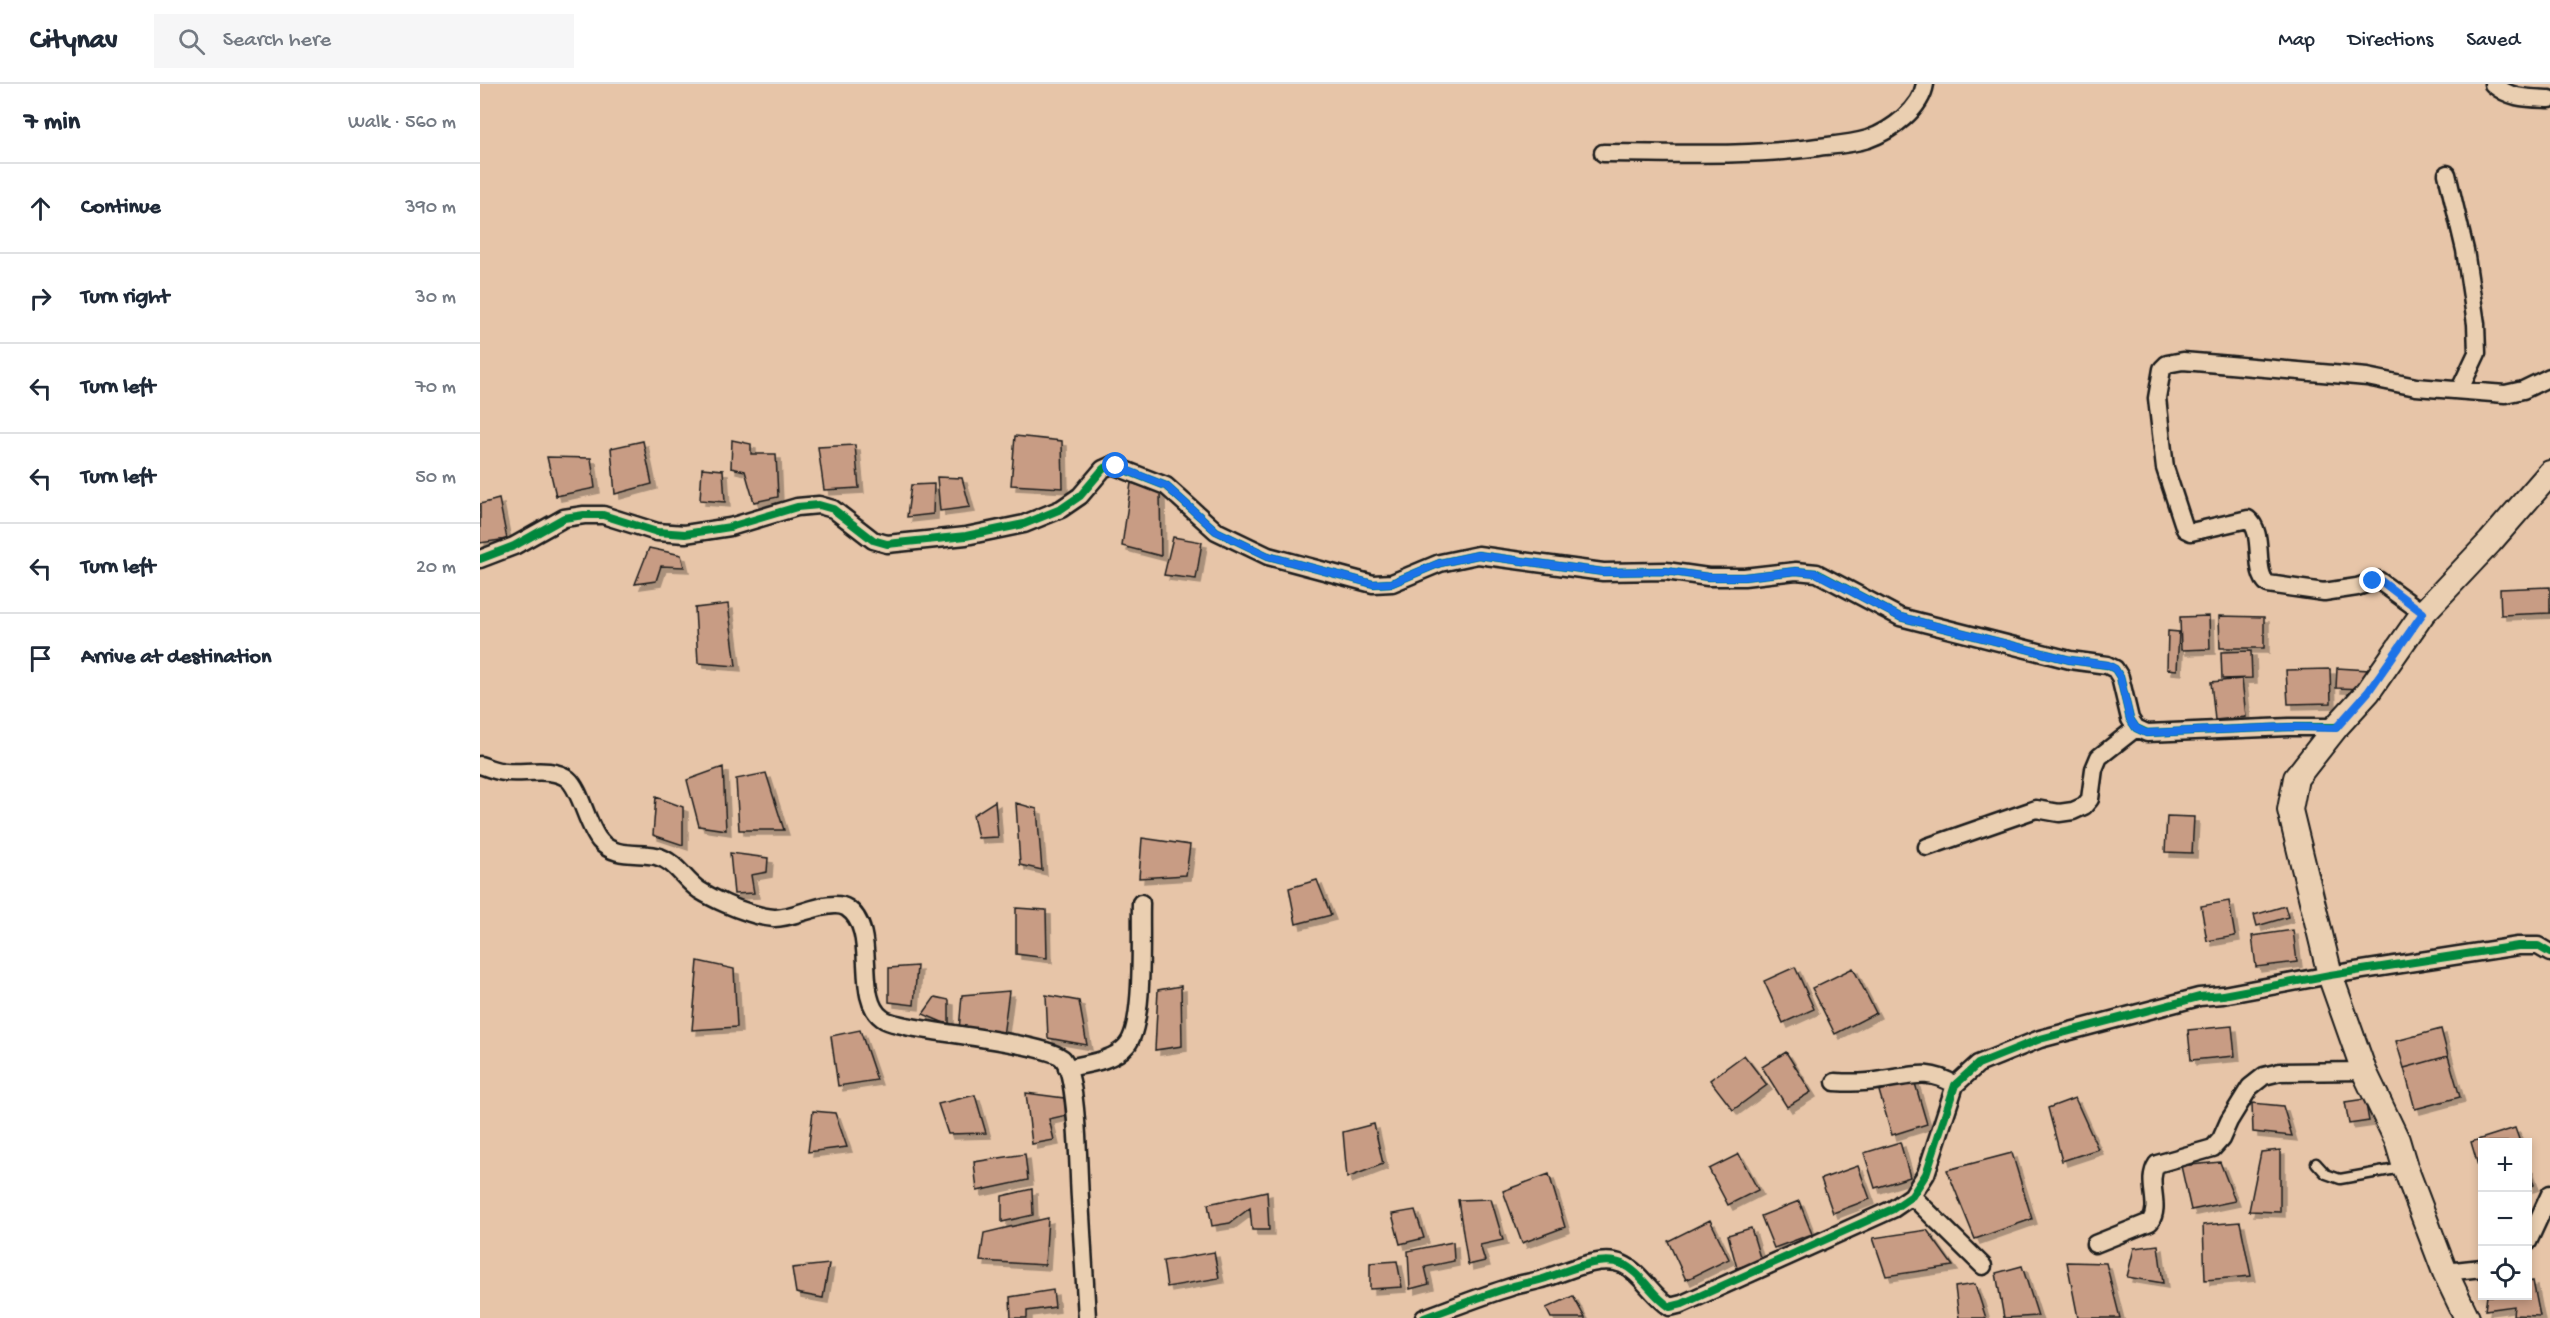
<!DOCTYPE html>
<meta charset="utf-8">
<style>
body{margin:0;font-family:"Gochi Hand",sans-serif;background:#f6f6f7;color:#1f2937}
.controls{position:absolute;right:18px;bottom:18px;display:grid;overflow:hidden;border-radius:0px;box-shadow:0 3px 9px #0003}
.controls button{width:54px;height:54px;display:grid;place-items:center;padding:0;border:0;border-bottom:2px solid #e0e1e3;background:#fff;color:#1f2937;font:30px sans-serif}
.stop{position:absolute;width:18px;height:18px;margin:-14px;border:4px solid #1a73e8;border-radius:50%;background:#fff}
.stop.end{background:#1a73e8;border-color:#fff;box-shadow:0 2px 6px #0008}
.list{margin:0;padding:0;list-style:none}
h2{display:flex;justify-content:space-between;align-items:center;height:78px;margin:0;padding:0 24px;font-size:26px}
h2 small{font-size:20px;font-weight:400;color:#747a83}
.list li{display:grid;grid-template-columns:39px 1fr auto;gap:18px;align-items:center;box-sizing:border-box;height:90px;padding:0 24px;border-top:2px solid #e0e1e3}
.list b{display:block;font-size:22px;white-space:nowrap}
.list em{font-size:20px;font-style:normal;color:#747a83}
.icon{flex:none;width:33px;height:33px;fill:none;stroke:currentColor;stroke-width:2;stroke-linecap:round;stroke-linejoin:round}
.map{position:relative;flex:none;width:2070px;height:1234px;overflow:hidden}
header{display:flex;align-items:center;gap:36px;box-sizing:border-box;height:84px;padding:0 30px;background:#fff;border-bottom:2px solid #e0e1e3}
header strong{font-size:28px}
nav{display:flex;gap:33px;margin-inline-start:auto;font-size:21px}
.search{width:420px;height:54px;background:#f6f6f7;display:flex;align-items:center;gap:15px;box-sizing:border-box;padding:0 21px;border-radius:0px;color:#747a83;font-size:22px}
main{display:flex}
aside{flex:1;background:#fff}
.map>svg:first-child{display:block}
</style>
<header>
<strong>Citynav</strong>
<div class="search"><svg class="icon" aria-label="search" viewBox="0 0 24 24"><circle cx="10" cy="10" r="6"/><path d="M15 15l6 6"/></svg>Search here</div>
<nav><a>Map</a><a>Directions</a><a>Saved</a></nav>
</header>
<main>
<aside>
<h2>7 min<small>Walk · 560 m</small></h2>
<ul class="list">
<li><svg class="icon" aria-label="ahead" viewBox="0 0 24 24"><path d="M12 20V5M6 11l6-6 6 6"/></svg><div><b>Continue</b></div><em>390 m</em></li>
<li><svg class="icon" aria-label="right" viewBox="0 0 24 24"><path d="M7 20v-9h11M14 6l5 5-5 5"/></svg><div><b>Turn right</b></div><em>30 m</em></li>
<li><svg class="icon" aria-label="left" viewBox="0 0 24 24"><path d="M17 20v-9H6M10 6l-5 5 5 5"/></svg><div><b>Turn left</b></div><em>70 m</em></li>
<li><svg class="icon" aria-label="left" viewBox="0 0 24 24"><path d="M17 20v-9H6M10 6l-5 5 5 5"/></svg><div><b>Turn left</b></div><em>50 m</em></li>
<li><svg class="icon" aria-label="left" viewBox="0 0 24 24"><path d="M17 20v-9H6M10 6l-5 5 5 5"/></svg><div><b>Turn left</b></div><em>20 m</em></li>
<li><svg class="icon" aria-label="arrive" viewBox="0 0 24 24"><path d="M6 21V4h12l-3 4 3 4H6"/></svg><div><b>Arrive at destination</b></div></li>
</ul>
</aside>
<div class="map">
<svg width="2070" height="1234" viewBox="0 0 2070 1234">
<defs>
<filter id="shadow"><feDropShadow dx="5" dy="5" stdDeviation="0" flood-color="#0004"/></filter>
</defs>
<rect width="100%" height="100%" fill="#e7c5a8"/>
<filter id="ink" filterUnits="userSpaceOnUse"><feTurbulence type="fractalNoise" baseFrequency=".0167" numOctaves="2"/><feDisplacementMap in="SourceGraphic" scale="12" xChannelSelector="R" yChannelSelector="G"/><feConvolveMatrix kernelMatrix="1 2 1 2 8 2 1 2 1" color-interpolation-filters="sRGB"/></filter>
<g filter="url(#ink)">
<path fill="#c89c84" stroke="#1c1c1c" stroke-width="1.5" filter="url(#shadow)" d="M535,352L582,357L583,404L531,401Z
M252,356L271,360V370H296L298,413L274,418L265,387L251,384Z
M163,357L172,400L135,410L131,364Z
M375,361L379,404L344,406L338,363Z
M67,373L111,374L115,404L76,412Z
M222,384L243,386L245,418L220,416Z
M457,393L482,394L490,423L460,427Z
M651,399L680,408L681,472L642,462Z
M454,400L453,430L427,433L431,401Z
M19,415L27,455L0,459V420Z
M693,453L722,458L716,495L684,491Z
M169,464L201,471L204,483L181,482L176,497L155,500Z
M2070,503V529L2021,531L2020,505Z
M248,520L256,582L218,579L215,524Z
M1729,532L1730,565L1701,566L1700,533Z
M1739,532L1784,533V564H1740Z
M1688,547L1699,548L1697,586L1687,585Z
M1771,567L1772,594L1742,595L1741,568Z
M1857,584L1889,586L1888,605L1856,604Z
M1850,585L1851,619L1808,620L1806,586Z
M1762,595L1766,633L1735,636L1731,598Z
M243,683L246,746L219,742L207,696Z
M286,689L304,746H259L256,695Z
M176,713L203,723V761L173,751Z
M515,717L518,753L498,754L493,731Z
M536,719L557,725L562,786L540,781Z
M1687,732L1714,733L1712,769L1685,768Z
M662,754L710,761L706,791L659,794Z
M250,769L288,774L287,788L271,791L274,809L254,810Z
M837,796L851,831L816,840L809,804Z
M1749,817L1755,852L1727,857L1721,822Z
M1805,822L1808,833L1777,842L1774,831Z
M536,824L566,826L567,874L536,870Z
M1813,846L1817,878L1776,883L1772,852Z
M218,877L254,885L257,943L212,946Z
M437,882L434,921L409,918V884Z
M1315,883L1334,925L1303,939L1284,897Z
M1373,884L1396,929L1355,950L1332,904Z
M701,902L702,962L675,966L678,906Z
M529,907L523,952L479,946L482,911Z
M566,911L599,917L607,961L568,954Z
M455,913L469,916V941L443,930Z
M1752,942L1755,972L1711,976L1708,946Z
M1961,945L1968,972L1924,984L1916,957Z
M380,946L397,996L358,1002L351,952Z
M1306,968L1331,1008L1307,1023L1282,983Z
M1264,971L1287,1001L1253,1026L1230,996Z
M1968,972L1980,1013L1935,1025L1924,984Z
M1434,996L1447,1040L1412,1051L1399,1007Z
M546,1009L584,1014L587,1031L569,1035L574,1056L552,1060Z
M495,1011L506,1049L468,1050L458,1020Z
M1595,1014L1618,1065L1582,1077L1568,1024Z
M1885,1015L1889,1037L1869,1040L1865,1018Z
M1772,1019L1803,1022L1812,1052L1773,1048Z
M333,1027L355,1029L367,1063L328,1068Z
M894,1040L903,1080L867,1094L863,1048Z
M2035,1044L2040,1058H2002V1095L1991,1058Z
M1420,1058L1430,1093L1395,1104L1384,1069Z
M1800,1066V1128L1769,1127L1781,1068Z
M1532,1069L1552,1135L1495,1155L1467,1086Z
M545,1070L548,1096L497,1107L494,1078Z
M1259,1070L1278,1106L1248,1121L1229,1085Z
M1740,1078L1755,1117L1711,1126L1701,1082Z
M1378,1082L1390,1115L1353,1129L1341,1095Z
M2048,1082L2054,1101L2048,1103Z
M1069,1090L1085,1143L1042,1159L1023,1107Z
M552,1105L553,1131L522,1138V1112Z
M787,1107L789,1146H772L770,1124L750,1139L732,1142L728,1120Z
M1011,1115L1023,1156L1000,1161L1005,1177L988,1181L978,1116Z
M1319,1117L1332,1150L1294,1164L1281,1132Z
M935,1126L944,1154L920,1160L912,1130Z
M568,1134L565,1181L500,1177L504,1149Z
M1230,1136L1249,1175L1206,1196L1188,1157Z
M1760,1138L1771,1192L1725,1196L1723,1141Z
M1271,1144L1281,1177L1257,1184L1248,1151Z
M1447,1146L1473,1182L1406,1192L1393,1154Z
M973,1158L974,1177L945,1183L949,1200L930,1205L928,1167Z
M1678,1161L1683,1199L1647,1193L1654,1164Z
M734,1168L739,1194L687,1203L683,1177Z
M917,1177L922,1203L890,1205V1179Z
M1587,1178L1626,1179L1640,1234H1598Z
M349,1180L343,1214L316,1209L312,1184Z
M1542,1182L1558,1232L1524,1234L1516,1189Z
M2053,1197L2060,1232L2033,1231L2034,1222L2005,1226L2007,1212H2048V1198Z
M1495,1200L1506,1234H1479L1475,1203Z
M573,1206L575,1223L547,1227V1234H531L530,1213Z
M1093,1212L1105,1234H1071L1066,1224Z"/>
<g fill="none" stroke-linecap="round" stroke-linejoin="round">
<defs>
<path id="lane" d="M1836,1079L1846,1090L1860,1095L1922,1084"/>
<path id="street" d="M2013,0C2030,15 2048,14 2070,15
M1123,69C1195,69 1268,73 1338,63C1355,61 1372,60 1388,55C1411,47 1441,25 1445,0
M1967,90L1985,166L1996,240L1997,269L1980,305
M0,475L34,462L84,434L104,431H123L177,448L205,450L250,443L317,423L339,421L353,425L393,456L407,460L486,452L544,440L581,425L600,412L623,385L632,381L686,402L736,447L788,472L893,500L912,499L960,479L998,471L1123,488L1186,487L1228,493H1264L1316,487L1337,489L1420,533L1590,576L1627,581L1635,585L1640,593L1650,635L1656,644L1667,649L1809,643H1856
M1943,529L1898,496L1877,503L1844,508L1788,500C1772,488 1786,449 1768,435L1711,448L1705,445L1685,384L1677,314L1682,285L1687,280L1703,277L1739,280L1887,293L1936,303L2025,310L2043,306L2070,293
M0,681C6,683 13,686 19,687C39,692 71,681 88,695C101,706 107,742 120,757C134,774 157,768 176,772C196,777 204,796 219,806C227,811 237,816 246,820C259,826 280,833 294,834C314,835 351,813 367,824C400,846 373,913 402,934C408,939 419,940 426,942C454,949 570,960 583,975C598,993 598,1087 600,1114C602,1154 605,1194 607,1234
M1447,763L1556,725L1579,729L1593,727L1604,722L1610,715L1614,685L1619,673L1656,644
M587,984C606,980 634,977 647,961C665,940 660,849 661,819
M1355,998C1371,999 1386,999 1402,996C1432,992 1448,984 1475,1001
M1432,1112L1503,1182
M2048,1158L2070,1110
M1615,1160L1670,1138C1682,1121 1665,1098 1677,1080L1733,1064L1741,1055L1749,1037L1770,1003L1784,992L1800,988L1884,987
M1965,1188L2002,1184
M944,1234C972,1224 1001,1212 1031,1203C1042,1199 1055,1198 1066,1194C1088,1187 1119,1171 1142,1180C1161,1188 1172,1212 1190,1223L1202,1220L1413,1125L1432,1112L1446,1090L1475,1001L1498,980L1560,955L1719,913L1743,911L1850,891L2038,862H2058L2070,869"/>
<path id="secondary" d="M1987,1234L1965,1188L1925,1083L1917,1056L1884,987L1850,891L1810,726L1816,694L1856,643L1888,608L1943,529L2010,458L2070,389"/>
</defs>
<use href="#lane" stroke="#1c1c1c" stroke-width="13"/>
<use href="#street" stroke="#1c1c1c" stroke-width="21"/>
<use href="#secondary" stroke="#1c1c1c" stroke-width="28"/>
<use href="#lane" stroke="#eacfb1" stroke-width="8"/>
<use href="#street" stroke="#eacfb1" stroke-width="16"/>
<use href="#secondary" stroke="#eacfb1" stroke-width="24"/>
<defs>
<path id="cycleway" d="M0,475L34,462L84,434L104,431H123L177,448L205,450L250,443L317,423L339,421L353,425L393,456L407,460L486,452L544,440L581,425L600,412L623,385L632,381L686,402L736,447L788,472L893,500L912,499L960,479L998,471L1123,488L1186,487L1228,493H1264L1316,487L1337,489L1420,533L1590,576L1627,581L1635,585L1640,593L1650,635L1656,644L1667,649L1809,643H1856
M944,1234C972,1224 1001,1212 1031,1203C1042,1199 1055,1198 1066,1194C1088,1187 1119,1171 1142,1180C1161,1188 1172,1212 1190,1223L1202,1220L1413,1125L1432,1112L1446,1090L1475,1001L1498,980L1560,955L1719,913L1743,911L1850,891L2038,862H2058L2070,869"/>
</defs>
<use href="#cycleway" stroke="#eacfb1" stroke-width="11"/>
<use href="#cycleway" stroke="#00873e" stroke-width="8"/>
</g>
</g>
<g fill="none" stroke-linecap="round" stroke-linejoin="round" filter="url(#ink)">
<path stroke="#1a73e8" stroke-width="8" d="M636,382L686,402L736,447L788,472L893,500L912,499L960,479L998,471L1123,488L1186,487L1228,493H1264L1316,487L1336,489L1420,533L1590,576L1628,581L1635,585L1640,593L1650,635L1656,644L1666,649L1809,643L1856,644L1888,608L1943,529L1901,497H1893"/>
</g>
</svg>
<div class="controls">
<button>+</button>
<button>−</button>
<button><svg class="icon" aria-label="locate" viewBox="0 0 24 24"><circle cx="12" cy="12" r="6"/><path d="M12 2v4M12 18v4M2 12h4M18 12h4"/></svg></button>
</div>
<div class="stop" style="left:636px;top:382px"></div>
<div class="stop end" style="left:1893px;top:497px"></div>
</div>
</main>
